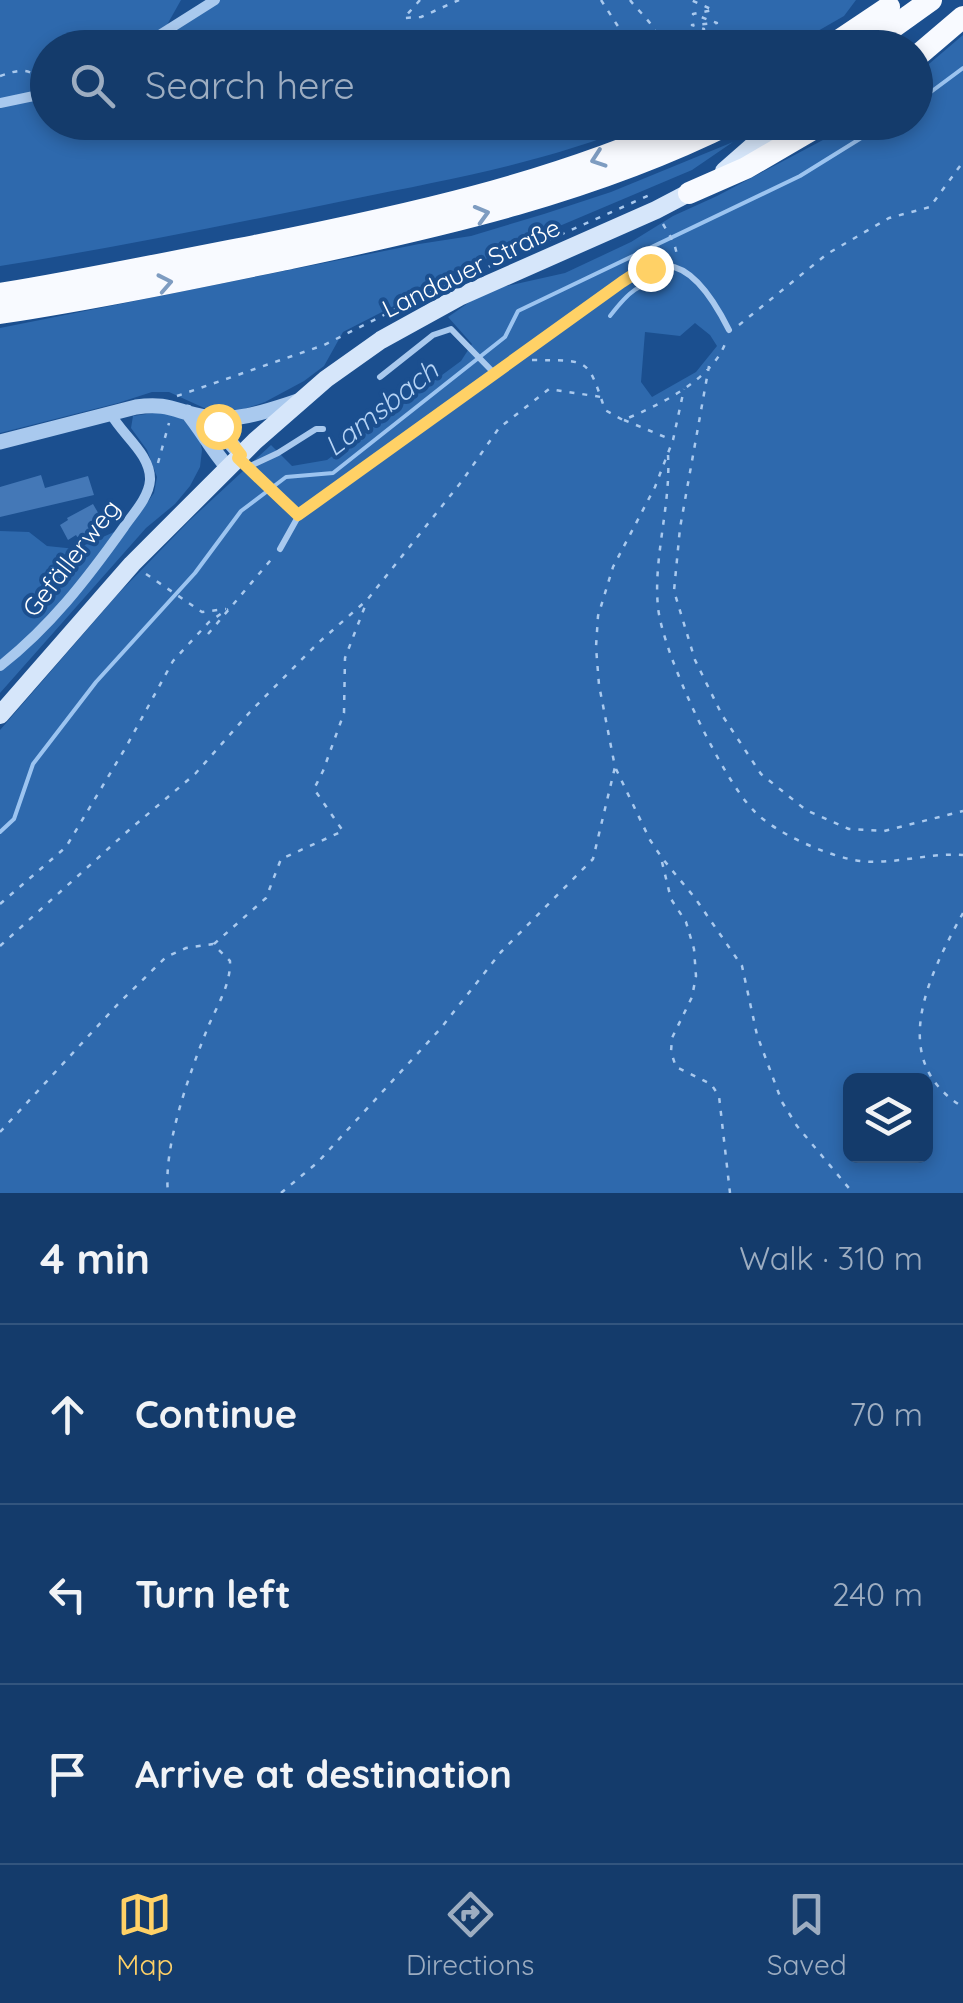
<!DOCTYPE html>
<meta charset="utf-8">
<style>
body{margin:0;font-family:Quicksand,sans-serif;background:#214673;color:#f1f3f6}
.controls{position:absolute;right:30px;bottom:30px;display:grid;overflow:hidden;border-radius:15px;box-shadow:0 5px 15px #0003}
.controls button{width:90px;height:90px;display:grid;place-items:center;padding:0;border:0;border-bottom:2px solid #33557e;background:#143b6b;color:#f1f3f6;font:50px sans-serif}
.stop{position:absolute;width:30px;height:30px;margin:-22px;border:8px solid #ffd166;border-radius:50%;background:#fff}
.stop.end{background:#ffd166;border-color:#fff;box-shadow:0 2px 10px #0008}
.list{margin:0;padding:0;list-style:none}
h2{display:flex;justify-content:space-between;align-items:center;height:130px;margin:0;padding:0 40px;font-size:42px}
h2 small{font-size:32px;font-weight:400;color:#9dadc1}
.list li{display:grid;grid-template-columns:65px 1fr auto;gap:30px;align-items:center;box-sizing:border-box;height:180px;padding:0 40px;border-top:2px solid #33557e}
.list b{display:block;font-size:38px;white-space:nowrap}
.list em{font-size:32px;font-style:normal;color:#9dadc1}
.icon{flex:none;width:55px;height:55px;fill:none;stroke:currentColor;stroke-width:2;stroke-linecap:round;stroke-linejoin:round}
.map{position:relative;flex:none;width:963px;height:1193px;overflow:hidden}
.search{position:absolute;background:#143b6b;box-shadow:0 5px 15px #0003;left:30px;right:30px;top:30px;height:110px;display:flex;align-items:center;gap:25px;box-sizing:border-box;padding:0 35px;border-radius:55px;color:#9dadc1;font-size:38px}
.sheet{height:670px;background:#143b6b}
nav{display:flex;justify-content:space-around;align-items:center;box-sizing:border-box;height:140px;border-top:2px solid #33557e;background:#143b6b;font-size:28px;color:#9dadc1}
nav a{display:grid;justify-items:center;gap:5px}
nav .on{color:#ffd166}
.map>svg:first-child{display:block}
</style>
<div class="map">
<svg width="963" height="1193" viewBox="0 0 963 1193">
<rect width="100%" height="100%" fill="#1b4f8f"/>
<path fill="#2e69ad" fill-rule="evenodd" d="M0,0H181L163,32L215,0H856L844,16L790,47L48,48V122L641,123C549,162 450,179 353,199C236,223 119,247 0,266Z
M963,35V1193H0V730L118,594L189,521L271,445L292,466L327,460L461,361L472,344L448,317L471,301L498,288L565,273L631,242L673,216L717,196L855,123L916,122V75ZM695,323L710,335L717,346L696,372L652,397L641,382L645,332L680,336ZM850,1080H926V1156H850Z
M733,142L692,170L505,249L343,332L324,366L304,381L265,402L241,410L213,412L169,392H152L118,403L0,433V328L419,244L471,236L544,214L611,192Z
M160,412L182,418L199,436L202,450L200,467L190,486L175,504L146,528L0,693V531L29,532L47,546L76,549L132,524L154,493L157,477L147,450L131,428L133,416Z"/>
<g fill="none" stroke-linecap="round" stroke-linejoin="round">
<path stroke="#9cc4f0" stroke-width="4" d="M916,103L963,68
M610,316C630,290 637,285 669,277
M0,832L14,819L33,764L96,682L195,573L241,511L286,477L333,473L505,337L518,311L800,176L887,122"/>
</g>
<path fill="#4478b7" d="M41,475L45,488L88,476L94,495L0,517V487Z
M93,504L104,523L95,528L96,531L79,540L76,535L68,540L60,525L68,520L67,518Z"/>
<g fill="none" stroke-linecap="round" stroke-linejoin="round">
<path stroke="#a9c9ee" stroke-width="2.5" stroke-dasharray="5 8" stroke-linecap="butt" d="M420,0L404,18L421,17L459,0
M601,0L621,31L625,48
M630,0C641,15 661,28 658,48
M659,40L704,39V29L692,25L717,23L693,14L713,10L691,0
M0,76C17,70 31,66 42,83
M663,224L674,243L678,258
M739,325L827,254L889,218L930,207L963,162
M532,360C589,361 587,356 605,410L623,420C658,406 714,379 726,341
M709,366L680,528L674,591L695,660L722,715L761,774L806,810L849,829L884,831L963,811
M177,396L324,345L416,299L652,194
M624,420L672,440
M668,455C671,505 653,558 658,607C662,652 722,780 755,812C776,833 820,852 849,859C886,868 926,852 963,855
M158,463L169,423
M146,574L202,612L226,609
M208,634L275,555
M616,769L650,840L662,858L695,898L742,966L757,1035L782,1102L797,1126L853,1193
M662,862L671,899L686,922L694,949L696,976L692,997L672,1038L671,1052L676,1067L711,1084L719,1096L730,1193
M0,904L66,847L126,747L173,661L209,622L228,609
M963,913C930,973 885,1060 963,1107
M214,944L266,898L281,859L343,831L314,789L323,771L344,713L345,658L367,601
M0,946L129,830L195,774L250,712L317,644L367,600L462,481L499,428L549,389L601,397
M0,1132L118,1004L166,957L186,948L213,944L230,961C231,984 217,1006 208,1027C190,1072 163,1145 168,1193
M281,1193L318,1162L441,1028L501,952L593,859L615,767L599,685L596,647L598,616L613,567L655,487L673,440L684,389"/>
<path stroke="#a9c9ee" stroke-width="6" d="M380,377L433,335L451,329L495,374
M246,465L299,515
M248,467L278,453L316,429H323
M280,549L299,515L642,269C650,268 659,265 667,266C695,267 718,308 729,330"/>
<path stroke="#a9c9ee" stroke-width="10" d="M139,48L215,0
M0,103L48,93
M0,666C50,627 87,579 124,527C133,514 149,497 150,480C151,454 122,435 111,414"/>
<path stroke="#a9c9ee" stroke-width="15" d="M187,412C202,430 212,450 228,468
M209,418L241,455
M0,442L136,407C169,402 176,412 205,417C236,423 270,410 298,401"/>
<path stroke="#d6e6fa" stroke-width="18" d="M724,171L780,122
M0,715L132,564L255,441L326,379L381,340L459,297L656,210L698,188"/>
<path stroke="#f8faff" stroke-width="22" d="M864,48L931,0
M916,57L963,17
M689,193L746,168L825,122
M0,294C86,280 170,262 255,246C405,216 548,185 688,122
M0,313C98,298 194,278 291,258C443,226 593,192 733,122"/>
<path stroke="#f8faff" stroke-width="22" d="M828,48L889,7"/>
</g>
<defs><path id="oneway-chevron" d="M-2-3.5L2.5 0L-2 3.5" fill="none" stroke-width="1.6" stroke-linecap="round" stroke-linejoin="round" transform="scale(2.5)"/></defs>
<g stroke="#7e9cc1">
<use href="#oneway-chevron" transform="translate(598 159) rotate(161)"/>
<use href="#oneway-chevron" transform="translate(482 214) rotate(-16)"/>
<use href="#oneway-chevron" transform="translate(165 283) rotate(-11)"/>
</g>
<g fill="none" stroke-linecap="round" stroke-linejoin="round">
<path stroke="#ffd166" stroke-width="12" d="M218,426L241,455L238,458L298,515L622,282L642,269L650,268"/>
</g>
<g text-anchor="middle" stroke-width="8" stroke-linejoin="round" paint-order="stroke">
<g font-size="25" fill="#fff" stroke="#1b4f8f">
<text transform="translate(471 268) rotate(-26)" y="9">Landauer Straße</text>
<text transform="translate(71 558) rotate(-52)" y="9">Gefällerweg</text>
</g>
<g font-size="28" font-style="italic" fill="#b5d3f5" stroke="#1b4f8f">
<text transform="translate(381 408) rotate(-38)" y="10">Lamsbach</text>
</g>
</g>
</svg>
<div class="controls">
<button><svg class="icon" aria-label="layers" viewBox="0 0 24 24"><path d="M12 4l9 5-9 5-9-5zM3 14l9 5 9-5"/></svg></button>
</div>
<div class="stop" style="left:218px;top:426px"></div>
<div class="stop end" style="left:650px;top:268px"></div>
<div class="search"><svg class="icon" aria-label="search" viewBox="0 0 24 24"><circle cx="10" cy="10" r="6"/><path d="M15 15l6 6"/></svg>Search here</div>
</div>
<section class="sheet">
<h2>4 min<small>Walk · 310 m</small></h2>
<ul class="list">
<li><svg class="icon" aria-label="ahead" viewBox="0 0 24 24"><path d="M12 20V5M6 11l6-6 6 6"/></svg><div><b>Continue</b></div><em>70 m</em></li>
<li><svg class="icon" aria-label="left" viewBox="0 0 24 24"><path d="M17 20v-9H6M10 6l-5 5 5 5"/></svg><div><b>Turn left</b></div><em>240 m</em></li>
<li><svg class="icon" aria-label="arrive" viewBox="0 0 24 24"><path d="M6 21V4h12l-3 4 3 4H6"/></svg><div><b>Arrive at destination</b></div></li>
</ul>
</section>
<nav>
<a class="on"><svg class="icon" aria-label="map" viewBox="0 0 24 24"><path d="M3 6l6-2 6 2 6-2v14l-6 2-6-2-6 2zM9 4v14M15 6v14"/></svg>Map</a>
<a><svg class="icon" aria-label="directions" viewBox="0 0 24 24"><path d="M12 3l9 9-9 9-9-9zM9 14v-3h6M13 9l2 2-2 2"/></svg>Directions</a>
<a><svg class="icon" aria-label="saved" viewBox="0 0 24 24"><path d="M7 4h10v16l-5-4-5 4z"/></svg>Saved</a>
</nav>
